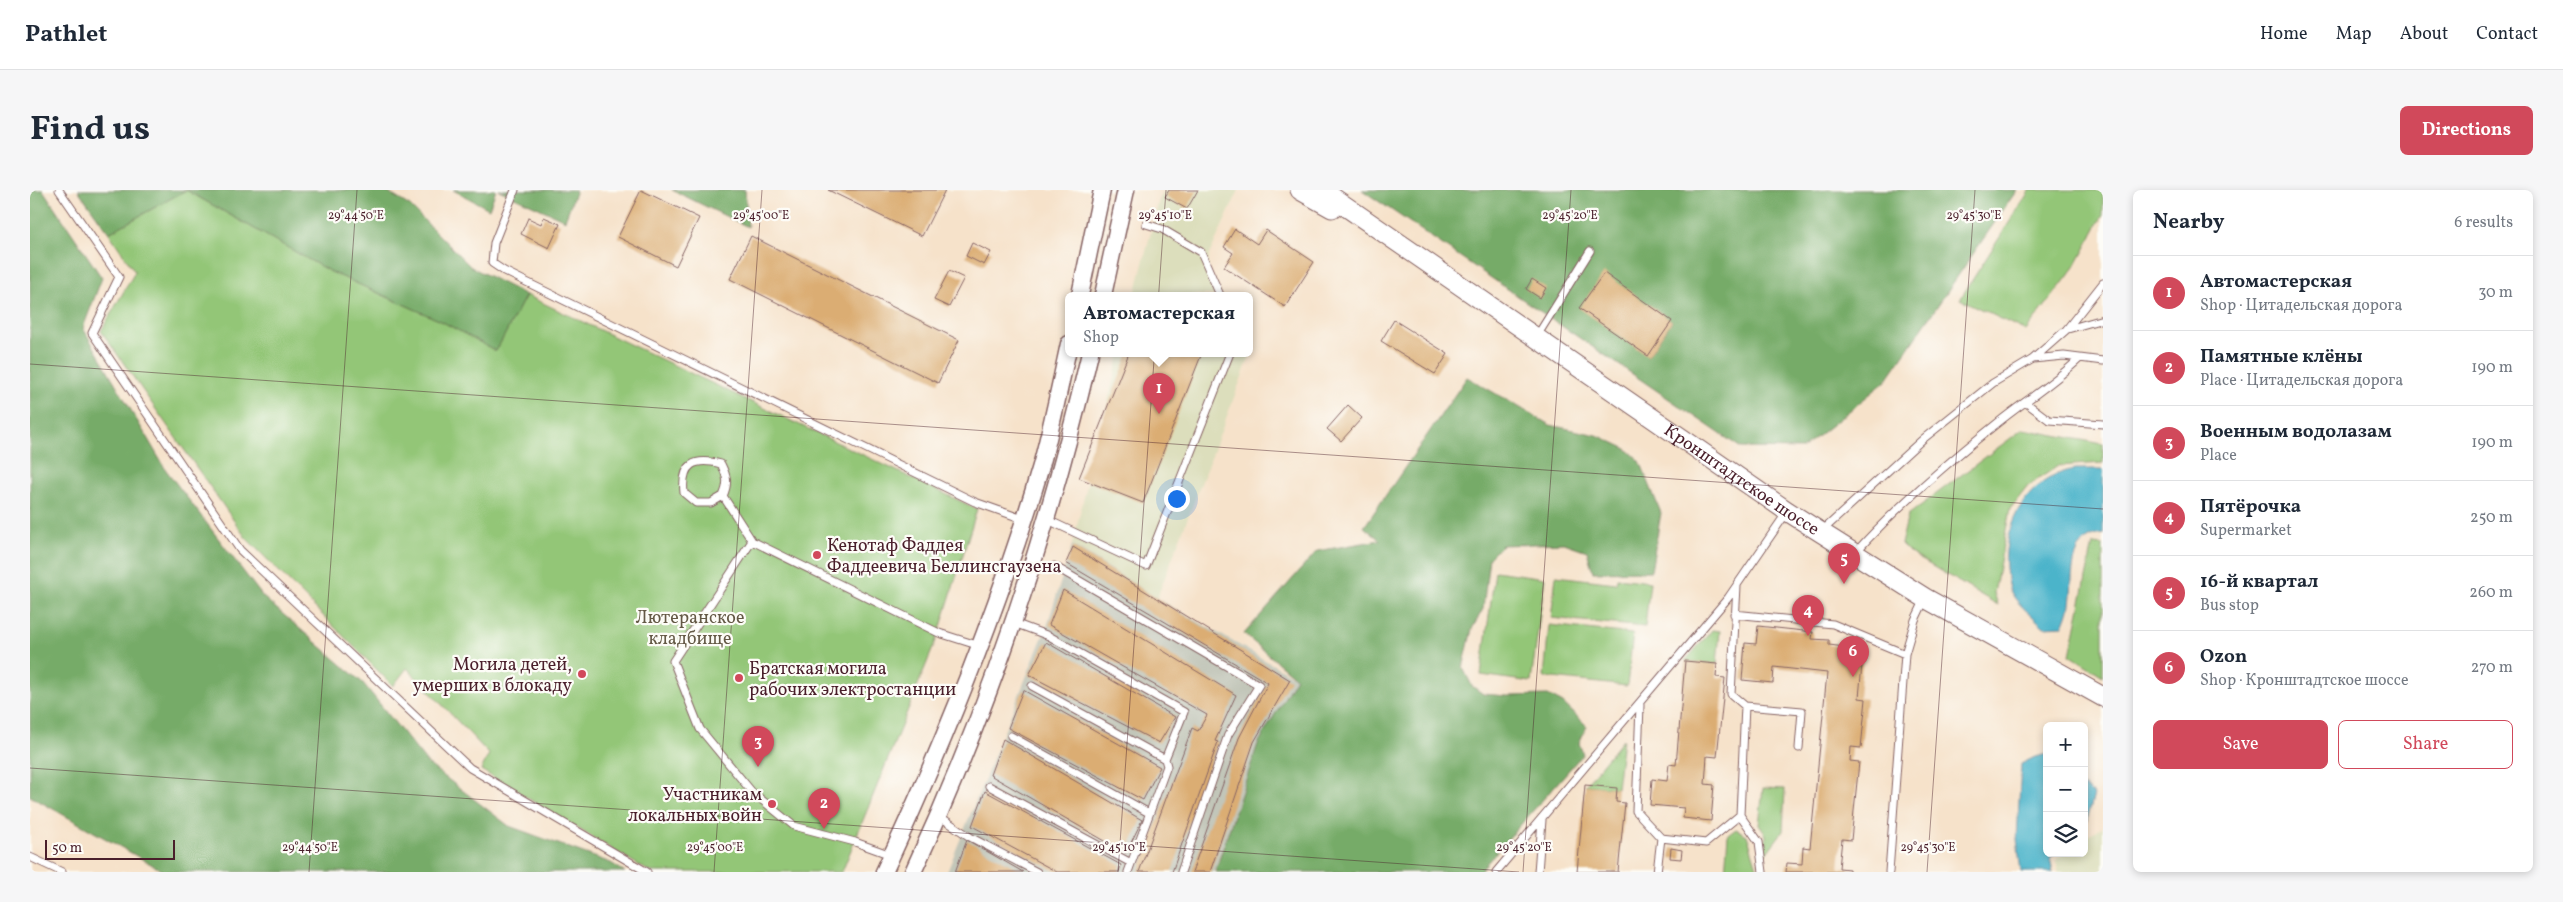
<!DOCTYPE html>
<meta charset="utf-8">
<style>
body{margin:0;font-family:Vollkorn,serif;background:#f6f6f7;color:#1f2937}
.controls{position:absolute;right:15px;bottom:15px;display:grid;overflow:hidden;border-radius:8px;box-shadow:0 2px 8px #0003}
.controls button{width:45px;height:45px;display:grid;place-items:center;padding:0;border:0;border-bottom:1px solid #e0e1e3;background:#fff;color:#1f2937;font:25px sans-serif}
.scale{position:absolute;left:15px;bottom:12px;width:130px;box-sizing:border-box;padding-left:5px;border:2px solid #4a1f2b;border-top:0;font-size:14px;line-height:18px;white-space:nowrap;color:#4a1f2b;-webkit-text-stroke:4px #fdfcf7;paint-order:stroke}
.you{position:absolute;left:1146px;top:308px;width:18px;height:18px;margin:-12px;border:4px solid #fff;border-radius:50%;background:#1a73e8;box-shadow:0 0 0 8px #1a73e833}
.badge{display:grid;place-items:center;width:32px;height:32px;border-radius:50%;background:#d1495b;color:#fff;font-size:16px;font-weight:700}
.pin{position:absolute;translate:-50% -41px;filter:drop-shadow(0 1px 2px #0008)}
.pin::after{content:'';position:absolute;top:26px;width:18px;height:15px;background:inherit;clip-path:polygon(0 0,100% 0,50% 100%)}
.popup{position:absolute;left:1035px;top:102px;width:188px;height:65px;box-sizing:border-box;display:grid;place-content:center;border-radius:8px;background:#fff;filter:drop-shadow(0 1px 4px #0005);font-size:16px;white-space:nowrap;color:#747a83}
.popup b{font-size:19px;color:#1f2937}
.popup::after{content:'';position:absolute;left:50%;top:100%;margin-left:-10px;border:10px solid transparent;border-top-color:#fff}
.list{margin:0;padding:0;list-style:none}
h2{display:flex;justify-content:space-between;align-items:center;height:65px;margin:0;padding:0 20px;font-size:21px}
h2 small{font-size:16px;font-weight:400;color:#747a83}
.list li{display:grid;grid-template-columns:32px 1fr auto;gap:15px;align-items:center;box-sizing:border-box;height:75px;padding:0 20px;border-top:1px solid #e0e1e3}
.list b{display:block;font-size:19px;white-space:nowrap}
.list p{margin:0;font-size:16px;white-space:nowrap;color:#747a83}
.list em{font-size:16px;font-style:normal;color:#747a83}
.actions{display:flex;gap:10px;padding:15px 20px}
.actions a{flex:1;padding:11px 0;border:1px solid #d1495b;border-radius:8px;text-align:center;font-size:18px;color:#d1495b}
.actions .main{background:#d1495b;color:#fff}
.icon{flex:none;width:28px;height:28px;fill:none;stroke:currentColor;stroke-width:2;stroke-linecap:round;stroke-linejoin:round}
.map{position:relative;flex:none;width:2073px;height:682px;overflow:hidden;border-radius:8px}
header{display:flex;align-items:center;gap:30px;box-sizing:border-box;height:70px;padding:0 25px;background:#fff;border-bottom:1px solid #e0e1e3}
header strong{font-size:24px}
nav{display:flex;gap:28px;margin-inline-start:auto;font-size:18px}
.intro{display:flex;align-items:center;justify-content:space-between;box-sizing:border-box;height:120px;padding:0 30px}
h1{margin:0;font-size:35px}
.button{padding:12px 22px;border-radius:8px;background:#d1495b;color:#fff;font-size:18px;font-weight:700}
main{display:flex;gap:30px;padding:0 30px}
aside{flex:1;background:#fff;border-radius:8px;box-shadow:0 2px 8px #0003}
.map>svg:first-child{display:block}
</style>
<header>
<strong>Pathlet</strong>
<nav><a>Home</a><a>Map</a><a>About</a><a>Contact</a></nav>
</header>
<div class="intro"><h1>Find us</h1><a class="button">Directions</a></div>
<main>
<div class="map">
<svg width="2073" height="682" viewBox="0 0 2073 682">
<rect width="100%" height="100%" fill="#fdfcf7"/>
<filter id="ink" filterUnits="userSpaceOnUse"><feTurbulence type="fractalNoise" baseFrequency=".02" numOctaves="2"/><feDisplacementMap in="SourceGraphic" scale="10" xChannelSelector="R" yChannelSelector="G"/><feConvolveMatrix kernelMatrix="1 2 1 2 8 2 1 2 1" color-interpolation-filters="sRGB"/></filter>
<filter id="wash" filterUnits="userSpaceOnUse"><feTurbulence type="fractalNoise" baseFrequency=".0096" numOctaves="4" result="noise"/><feDisplacementMap in="SourceGraphic" scale="20" xChannelSelector="R" yChannelSelector="G"/><feGaussianBlur stdDeviation="1.12" result="paint"/><feColorMatrix in="noise" values="0 0 0 0 0 0 0 0 0 0 0 0 0 0 0 0 0 1.4 0 .05"/><feComposite in="paint" operator="in"/></filter>
<g filter="url(#wash)">
<rect width="100%" height="100%" fill="#f6e2ca"/>
<path fill="#dcdebc" d="M1135,0H1209L1179,65L1178,81L1192,105H1105L1129,10Z
M1219,151L1223,158L1127,408L1042,355L1090,163H1219Z
M2073,637V682H2029L2026,670L2034,663H2054V647Z"/>
<path fill="#c2c6b9" d="M1042,355L1127,408L1266,488L1228,554L1184,682H917L1017,436Z"/>
<path fill="#93c677" stroke="#6e7251" d="M156,0L299,81L411,131L466,161L496,105L947,319L909,443L812,682H620L451,580L459,564L377,478L363,496L216,348L71,141L105,82L79,43Z
M2000,0H2073V25L2045,77L1996,141L1930,109Z
M1993,239L2073,254V273L2028,276L1998,296L1980,319L1964,403L1968,415L1880,363L1871,354L1878,325Z
M2063,354L2073,355V486L2040,465Z
M1465,381L1515,388L1501,492L1451,485Z
M1526,386L1586,393L1587,388L1620,392L1615,437L1521,428Z
M1519,435L1603,444L1597,496L1514,487Z
M1682,440L1690,441L1687,474L1655,471Z
M1593,549L1587,598L1555,595Z
M1733,598L1755,599L1753,641L1735,665L1736,645L1729,635Z
M1706,639L1717,645L1727,677V682H1695L1698,645Z"/>
<path fill="#76ab68" stroke="#60654a" fill-rule="evenodd" d="M0,0H13L72,88L53,138L136,280L233,407L333,493L398,574L479,636L581,673L595,682H135L0,606Z
M48,0H354L380,16L441,77L496,105L466,161L411,131L299,81L156,0L79,43Z
M423,0H466L459,19Z
M469,0H546L535,30Z
M642,0H715L718,37Z
M1332,0H1987L1855,192L1772,259L1711,258ZM1574,84L1642,131L1618,166L1550,118Z
M1437,187L1520,235L1567,245L1597,259L1610,271L1631,323L1621,381L1563,382L1557,361L1534,353L1472,355L1459,368L1453,419L1442,439L1433,478L1442,496L1453,504L1477,506L1518,505L1533,513L1557,536L1549,553L1553,564L1449,682H1185L1228,554L1266,488L1214,444L1287,361L1350,350L1334,337Z"/>
<path fill="#4bb4ca" stroke="#4a6a7a" d="M2046,279H2073V344C2037,348 2044,387 2040,414C2039,421 2036,429 2033,436L2014,437C2004,427 1989,416 1982,404C1977,397 1977,386 1976,378C1972,333 1999,286 2046,279Z
M2017,564V663H2026L2020,668L2023,682H1991L1987,649L1991,574L2005,567Z
M2054,596L2064,605L2054,640Z"/>
<g id="blocks">
<path fill="#dbad73" d="M611,0L669,28L646,76L588,47Z
M798,0H915L892,46Z
M1139,0H1168L1157,19L1135,7Z
M514,27L530,34L519,58L491,44L498,28L511,34Z
M1205,39L1227,54L1236,40L1284,72L1255,117L1194,77L1203,63L1194,57Z
M721,46L929,150L908,193L700,89Z
M942,53L961,62L954,75L936,66Z
M919,81L934,88L919,117L904,110Z
M1574,83L1642,131L1618,166L1549,118Z
M1502,89L1516,98L1510,108L1496,99Z
M1364,130L1418,164L1405,184L1351,151Z
M1099,163H1172L1113,313L1049,288Z
M1318,215L1332,228L1311,251L1297,239Z
M1043,357L1260,490L1224,552L1180,682H1162L1209,548L1238,493L1036,373Z
M1033,400L1206,505L1185,551L1188,552L1142,682H1109L1162,538L1168,541L1177,525L1019,435Z
M1728,436L1783,442L1782,449L1799,450V455L1815,457L1814,462L1833,463L1829,508L1836,509L1831,558L1821,557L1820,571L1829,572L1821,650L1812,649L1809,678L1819,679V682H1756L1757,673L1772,674L1773,657L1780,658L1797,483L1744,477L1743,493L1712,490L1715,453L1726,454Z
M1016,452L1145,527L1129,553L999,485Z
M1655,471L1687,474L1686,487L1695,488L1687,567L1677,566L1675,594L1684,595L1681,631L1653,628L1654,618L1620,615L1622,589L1637,591L1639,574L1646,575Z
M993,500L1130,577L1113,610L978,538Z
M973,549L1112,630L1096,663L960,585Z
M1555,595L1587,598L1586,612L1595,613L1588,682H1547Z
M955,601L1091,675L1089,682H1027L942,636Z
M937,650L993,682H925Z
M1641,658L1652,660L1651,669L1640,668Z"/>
</g>
</g>
<g filter="url(#ink)">
<use href="#blocks" fill-opacity="0" stroke="#866363" stroke-width="1"/>
<g fill="none" stroke-linecap="round" stroke-linejoin="round">
<defs>
<path id="service" d="M29,0L89,87L62,143L210,360L440,578L617,682
M485,0L464,53L462,73L474,81L945,312L993,329
M1116,34L1132,39L1171,62L1190,105
M2038,139L2073,129
M1507,146L1560,61
M2003,169L2034,166L2073,171
M1995,212L2019,230L2073,234
M693,306L681,313H666L654,303C651,274 664,267 691,274C697,286 699,293 693,306L722,351
M1018,330L1116,376L1200,163
M1792,341L1893,249L1963,193L2003,169L2036,140L2073,93
M1825,363C1867,316 1916,274 1965,235C1993,212 2023,194 2049,169
M1024,376L1229,495L1198,545L1151,682
M1707,396L1701,504L1715,516L1772,521L1769,558
M1704,424L1803,434L1875,464
M984,433L1019,446L1154,522L1135,569
M1002,496L1135,569L1137,576L1098,682
M1610,515L1606,621L1631,648L1676,653L1710,625L1715,516
M981,546L1119,623
M959,596L1101,673
M1710,625L1729,652L1733,682
M909,626L940,647L1007,682
M861,665L825,652L764,636L722,602L670,539L643,471L722,351L909,443L950,456
M0,667L32,682
M1466,682L1698,408L1757,322
M1508,682L1512,630
M1627,682L1631,648
M1859,682L1875,464L1885,430L1895,409"/>
<path id="tertiary" d="M1050,105L1072,0
M1073,105L1096,0
M854,682C915,551 970,415 1011,276C1022,236 1030,195 1039,154
M883,682C961,514 1018,344 1060,163"/>
<g id="secondary">
<path d="M1270,0L1302,18"/>
<path id="s1" d="M1292,0L1757,321L1895,408L2073,507"/>
</g>
</defs>
<use href="#service" stroke="#866363" stroke-width="9"/>
<use href="#tertiary" stroke="#866363" stroke-width="19"/>
<use href="#secondary" stroke="#866363" stroke-width="21"/>
<use href="#service" stroke="#fff" stroke-width="7"/>
<use href="#tertiary" stroke="#fff" stroke-width="16"/>
<use href="#secondary" stroke="#fff" stroke-width="19"/>
</g>
</g>
<path fill="none" stroke="#4a1f2b" stroke-width="1" stroke-opacity="0.45" d="M0,174L2073,319M0,578L1489,682M279,682L327,0M684,682L732,0M1088,682L1136,0M1493,682L1541,0M1897,682L1945,0"/>
<g fill="#d1495b" stroke="#fdfcf7" stroke-width="2">
<circle cx="787" cy="365" r="5"/>
<circle cx="552" cy="484" r="5"/>
<circle cx="709" cy="488" r="5"/>
<circle cx="742" cy="614" r="5"/>
</g>
<g text-anchor="middle" stroke-width="4.5" stroke-linejoin="round" paint-order="stroke">
<g font-size="18" fill="#4a1f2b" stroke="#fdfcf7">
<text dy="6" stroke="none"><textPath href="#s1" startOffset="510">Кронштадтское шоссе</textPath></text>
</g>
<g font-size="18" fill="#4a1f2b" stroke="#fdfcf7" text-anchor="start">
<text x="797" y="361">Кенотаф Фаддея<tspan x="797" dy="21">Фаддеевича Беллинсгаузена</tspan></text>
<text x="542" y="480" text-anchor="end">Могила детей,<tspan x="542" dy="21">умерших в блокаду</tspan></text>
<text x="719" y="484">Братская могила<tspan x="719" dy="21">рабочих электростанции</tspan></text>
<text x="732" y="610" text-anchor="end">Участникам<tspan x="732" dy="21">локальных войн</tspan></text>
</g>
<g font-size="18" fill="#645946" stroke="#fdfcf7">
<text x="660" y="433">Лютеранское<tspan x="660" dy="21">кладбище</tspan></text>
</g>
</g>
<g font-size="12" text-anchor="middle" fill="#4a1f2b" stroke="#fdfcf7" stroke-width="4.5" stroke-linejoin="round" paint-order="stroke">
<text x="326" y="29">29°44'50"E</text>
<text x="731" y="29">29°45'00"E</text>
<text x="1135" y="29">29°45'10"E</text>
<text x="1540" y="29">29°45'20"E</text>
<text x="1944" y="29">29°45'30"E</text>
<text x="280" y="661">29°44'50"E</text>
<text x="685" y="661">29°45'00"E</text>
<text x="1089" y="661">29°45'10"E</text>
<text x="1494" y="661">29°45'20"E</text>
<text x="1898" y="661">29°45'30"E</text>
</g>
</svg>
<div class="controls">
<button>+</button>
<button>−</button>
<button><svg class="icon" aria-label="layers" viewBox="0 0 24 24"><path d="M12 4l9 5-9 5-9-5zM3 14l9 5 9-5"/></svg></button>
</div>
<div class="scale">50 m</div>
<div class="you"></div>
<div class="pin badge" style="left:1129px;top:224px">1</div>
<div class="popup"><b>Автомастерская</b>Shop</div>
<div class="pin badge" style="left:794px;top:639px">2</div>
<div class="pin badge" style="left:728px;top:577px">3</div>
<div class="pin badge" style="left:1778px;top:446px">4</div>
<div class="pin badge" style="left:1814px;top:394px">5</div>
<div class="pin badge" style="left:1823px;top:487px">6</div>
</div>
<aside>
<h2>Nearby<small>6 results</small></h2>
<ul class="list">
<li><span class="badge">1</span><div><b>Автомастерская</b><p>Shop · Цитадельская дорога</p></div><em>30 m</em></li>
<li><span class="badge">2</span><div><b>Памятные клёны</b><p>Place · Цитадельская дорога</p></div><em>190 m</em></li>
<li><span class="badge">3</span><div><b>Военным водолазам</b><p>Place</p></div><em>190 m</em></li>
<li><span class="badge">4</span><div><b>Пятёрочка</b><p>Supermarket</p></div><em>250 m</em></li>
<li><span class="badge">5</span><div><b>16-й квартал</b><p>Bus stop</p></div><em>260 m</em></li>
<li><span class="badge">6</span><div><b>Ozon</b><p>Shop · Кронштадтское шоссе</p></div><em>270 m</em></li>
</ul>
<div class="actions"><a class="main">Save</a><a>Share</a></div>
</aside>
</main>
